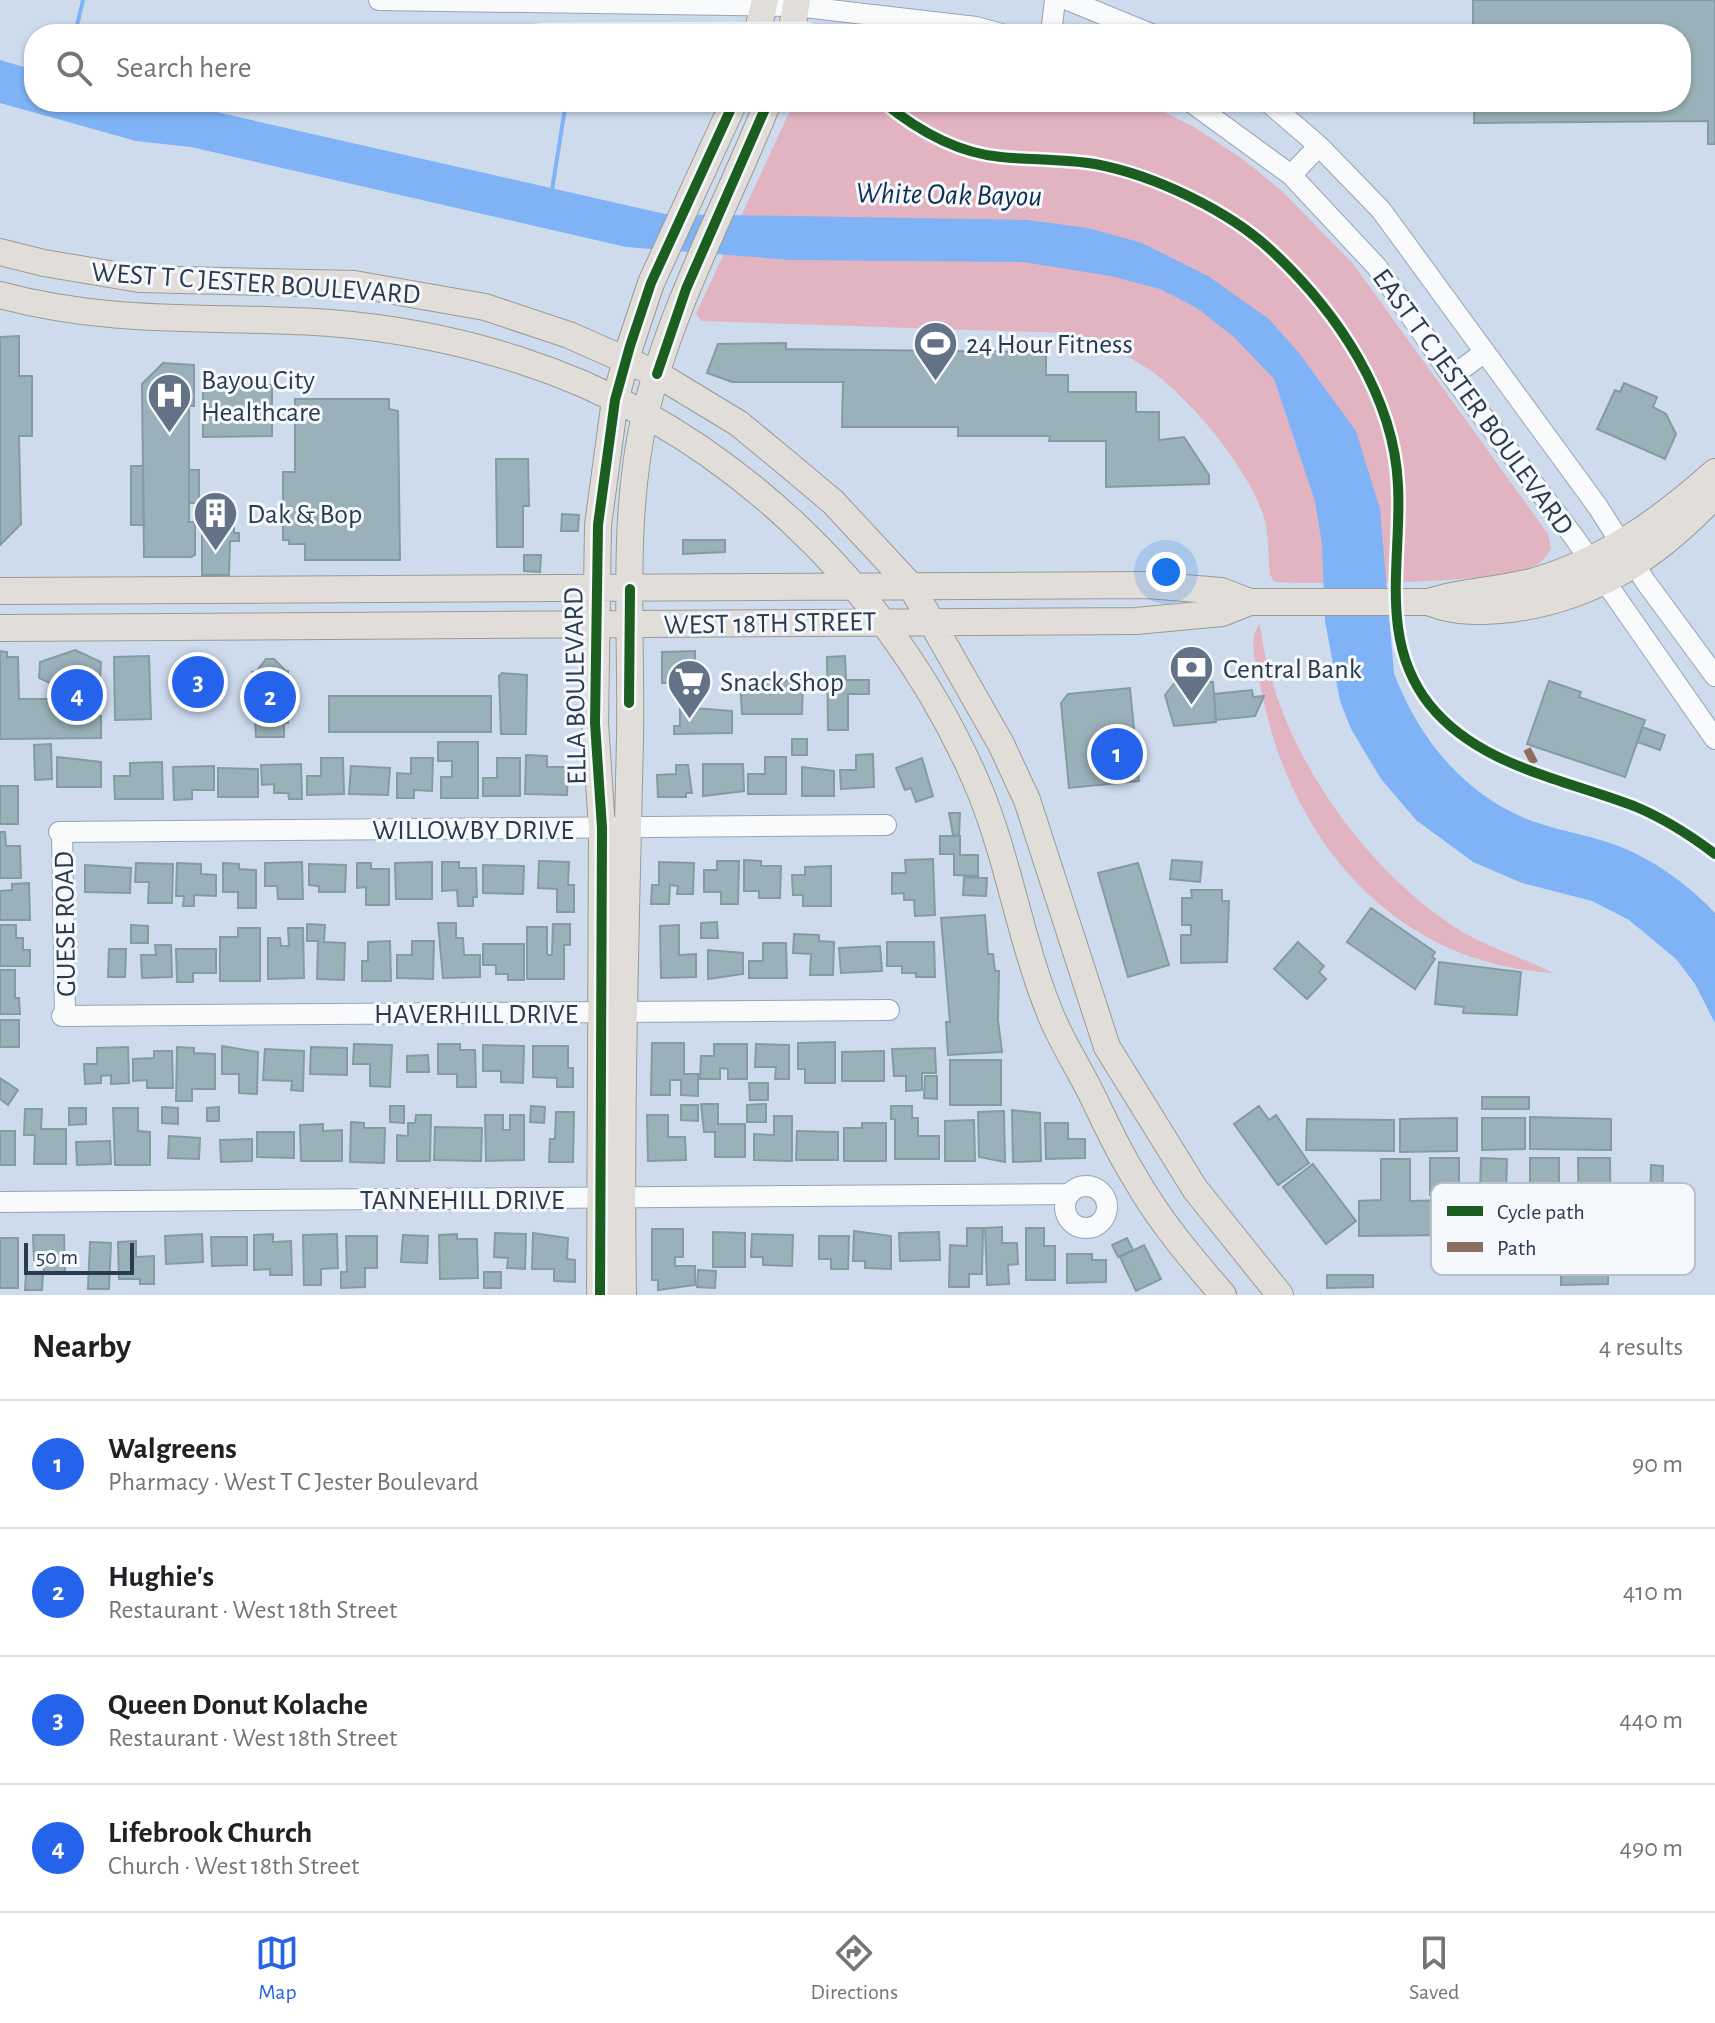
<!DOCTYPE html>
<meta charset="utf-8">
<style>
body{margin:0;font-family:"Alegreya Sans",sans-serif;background:#f6f6f6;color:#202124}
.scale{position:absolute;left:24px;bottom:20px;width:110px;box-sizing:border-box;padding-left:8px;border:4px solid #2a3a4f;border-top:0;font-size:22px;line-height:28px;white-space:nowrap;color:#2a3a4f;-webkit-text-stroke:6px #f5f9fe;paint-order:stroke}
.you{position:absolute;left:1166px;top:572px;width:28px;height:28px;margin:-20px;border:6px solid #fff;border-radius:50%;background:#1a73e8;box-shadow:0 0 0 12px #1a73e833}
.badge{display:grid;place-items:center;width:52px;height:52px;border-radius:50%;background:#2563eb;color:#fff;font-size:26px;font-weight:700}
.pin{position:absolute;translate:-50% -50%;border:4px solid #fff;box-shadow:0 2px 8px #0006}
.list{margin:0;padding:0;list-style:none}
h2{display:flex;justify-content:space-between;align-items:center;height:104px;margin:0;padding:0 32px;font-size:34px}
h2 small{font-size:26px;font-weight:400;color:#757577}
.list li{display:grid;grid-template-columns:52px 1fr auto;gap:24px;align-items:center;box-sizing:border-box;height:128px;padding:0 32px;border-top:2px solid #e0e0e0}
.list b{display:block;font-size:30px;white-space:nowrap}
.list p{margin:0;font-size:26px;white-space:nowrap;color:#757577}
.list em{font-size:26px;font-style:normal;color:#757577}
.icon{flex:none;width:44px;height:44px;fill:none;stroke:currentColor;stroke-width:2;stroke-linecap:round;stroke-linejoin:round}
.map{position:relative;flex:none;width:1715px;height:1295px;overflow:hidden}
.search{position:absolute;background:#fff;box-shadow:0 2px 6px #0004;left:24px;right:24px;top:24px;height:88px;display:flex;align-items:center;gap:20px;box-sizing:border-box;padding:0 28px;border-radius:32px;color:#757577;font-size:30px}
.sheet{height:616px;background:#fff}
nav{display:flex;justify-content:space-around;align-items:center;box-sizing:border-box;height:112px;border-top:2px solid #e0e0e0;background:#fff;font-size:22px;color:#757577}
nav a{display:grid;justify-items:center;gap:4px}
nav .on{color:#2563eb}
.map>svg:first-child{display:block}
</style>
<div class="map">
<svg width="1715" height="1295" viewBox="0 0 1715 1295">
<rect width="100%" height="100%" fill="#cedbed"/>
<path fill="#e2b3c0" d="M824,26H896L943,34H819Z
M794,102H1143L1194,127L1244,160L1282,191L1354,265L1548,534L1551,549C1548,553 1544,560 1539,563C1509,585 1319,585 1275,582L1270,575C1268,558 1269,538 1265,521C1252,472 1191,399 1150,370C1125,353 1095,342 1067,333L702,321L696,314Z
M1260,624C1273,739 1357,862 1453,926C1485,947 1520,956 1553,973C1393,963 1290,840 1261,689C1258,671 1246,639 1260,624Z"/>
<path fill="#7fb3f6" d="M0,60L34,70V102H172L665,214L1027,220L1088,228L1142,243L1208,276L1269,319L1299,353L1356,431L1380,509L1394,673C1418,738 1465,796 1532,821C1562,832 1596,836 1626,849C1658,863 1691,887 1715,913V1023L1695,984L1676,959L1629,920L1592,901L1522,883L1473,862L1416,820L1381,779L1351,729L1340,701L1325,621L1322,544L1315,501L1274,379L1235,338L1197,308L1160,289L1111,276L1023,262L791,260L626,247L191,147L136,141L0,103Z"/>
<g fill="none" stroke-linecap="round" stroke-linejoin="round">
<path stroke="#7fb3f6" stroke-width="4" d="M75,34L83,0
M552,190L566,102"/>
</g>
<path fill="#9ab1b9" stroke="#839ba3" stroke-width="2" d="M1473,0H1715V144H1708V121L1474,123V102H1681V34H1473Z
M19,336V376H32V436H19L21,524L0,545V337Z
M786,343V349L1046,352V375H1068V392H1136V412H1159V440L1184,437L1209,475V484L1106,487V441H1049L1050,436H958V427H842L843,382H732L707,373L718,344Z
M163,363L194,365V406H189V522H195V555L191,557H144L142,384Z
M1624,383L1657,397L1653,407L1666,414L1676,434L1665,459L1597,429L1615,390L1620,392Z
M203,385H272V436L203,437Z
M295,399H389V409L398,411L400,560H305V544H289V540H283V472H295Z
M496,459H528L529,506H523V547H497Z
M131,466H143L144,525H131Z
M189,470H199V503H189Z
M202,514H234V533H239V541H230L229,575H202Z
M562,514L579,515L578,531H561Z
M683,540H725V552L683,554Z
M524,555H541L540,572L524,571Z
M75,650L101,662L98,716H101V738L0,739V651L7,652V657H18L19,699H53L58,697L52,684L39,678L40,662Z
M695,651V683H662V652Z
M149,656L151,719L115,720L114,657Z
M845,656L846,680H869V694H848V730H828L827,657Z
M266,659H274L286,671L256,672Z
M288,671V723H284V737H256L252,672Z
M219,672V694H213V698H187V691L176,692V673Z
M502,673L527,675L526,734H501L499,676Z
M803,680L802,714H742L740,681Z
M1177,680L1213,682L1216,722L1174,726L1165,695Z
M1549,681L1581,692L1579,697L1645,720L1625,777L1527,744Z
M1130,688L1139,781L1069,788L1061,703L1068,694Z
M1252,690L1253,697L1264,696L1255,716L1216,720L1214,694Z
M329,696H491V732H329Z
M680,707L732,711V733L674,734V726H680Z
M1642,727L1665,735L1660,750L1637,742Z
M792,739H807V755H792Z
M438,742H478V798H441V777H452V761H438Z
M51,744L52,779L35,780L34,745Z
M873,754L874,787L841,789L840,770H856V755Z
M526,755L547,756V767H568L567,795L525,794Z
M57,757L101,762V787H57Z
M765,757H786V794H748V774H765Z
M321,758H343L344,794L307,795V776H321Z
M411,758H433L432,791L414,790V798H397V773L411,774Z
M497,758H520V796H483V778H497Z
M922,758L933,796L916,802L911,788L905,790L896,768Z
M162,762L163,799H115L114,776H130V763Z
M301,764L302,799H289L288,793H274V784L262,785L261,765Z
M703,764H743L744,791L703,796Z
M676,765H688L692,793H686V797H658L657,775L676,774Z
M214,766V790H192V799L174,800L173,767Z
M351,766L390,768L388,795L349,794Z
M802,767L834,771V796H802Z
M218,768L258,769V797H218Z
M0,786H18V824H0Z
M949,813H960L959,835H953Z
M0,832H5L6,846H20L21,878H0Z
M940,836H960V855H978V876L954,875V854H940Z
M933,859L935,915L915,916L914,900H904V893L892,894V873H906L905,860Z
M744,860L761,861V866H781L780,898H759V891H744Z
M1172,860L1202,862L1200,882L1170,879Z
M539,861L569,862L568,885H574V912H557V889L538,888Z
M717,861H739L738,904H721V892H704V870H717Z
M302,862L303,899H278L277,886H265V863Z
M432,862V899H396L395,863Z
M442,862H459V868H476L477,897H473V906H458L457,890L442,891Z
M659,862L694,863L693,894H677L678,886L670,885L669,904H651L652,885H659Z
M136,863L173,864L172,903H148L149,882H135Z
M177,863L201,864V874L216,875V896L194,895V906H183L184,896H176Z
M223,863L239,864V869L256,870V908H238V892H223Z
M357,863H371V869H389V905H366V887L357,888Z
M1138,863L1169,965L1128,977L1098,873Z
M309,864L346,865L345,892H319V886L309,885Z
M85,865L131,868L130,893L85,892Z
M483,865L524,866L523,894L483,893Z
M831,866V906H803V895H793L792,875H805V867Z
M964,877L987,878L986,896L963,895Z
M29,883L30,920H0V891L12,890V884Z
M1191,890H1222V901H1229L1227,962L1181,963V935H1191V925H1182V898H1192Z
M1371,908L1435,952L1432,957L1435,959L1415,989L1347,942Z
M985,915L988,954H993L995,971H999L998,1020L1002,1052L948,1055L946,1022H950L941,918Z
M717,922L718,938H701V923Z
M438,923H456V938H463L464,955H480V977L443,978Z
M307,924L325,925L324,942L345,943L344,980L317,979L318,941H307Z
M553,924H570V945H564V979H527V927H547V955H552Z
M0,925H16V938H23V950H30V966H0Z
M131,925L148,926V943H131Z
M679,925V955L696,954V977L661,978L660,926Z
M238,928H260V981H220V937H238Z
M288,928H303L304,978L268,979V938H280L281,946H289Z
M794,934L819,935V941L834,942L833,975H810L811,954L793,953Z
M390,941L391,981H362V961H368V942Z
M412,941H434L433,979L397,978V955H412Z
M887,942H934L935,977H916V973H902V966H887Z
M1298,942L1324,966L1319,972L1326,979L1307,999L1274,969Z
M763,943H786L787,978H749V961H763Z
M483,944H524V980H508V974H496V965H483Z
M155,945H171L172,977L142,978L141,955H156Z
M880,946L882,971L841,973L839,948Z
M109,949H126L125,977H108Z
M176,949H216V973H193V982H177Z
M708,950L743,953V974L708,979Z
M1439,962L1521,972L1517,1015L1463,1013L1464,1007L1435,1004Z
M0,970H15V998H19L20,1014H0Z
M0,1020H19V1047H0Z
M835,1042V1083H805V1069H798V1043Z
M652,1043H684V1074H698V1096L681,1095V1080H670V1095H651Z
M354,1044L392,1045L390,1087L370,1086V1064H353Z
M438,1044H460V1050H475L476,1087H457V1074H438Z
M714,1044H747V1079H728V1069L720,1068V1079H700L701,1056H714Z
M756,1044L789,1045V1079H775L776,1067H755Z
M483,1045L524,1046L523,1083L501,1082V1071H483Z
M222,1046L258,1052L257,1094L239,1093V1074H222Z
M533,1046H568V1068H573V1087H557V1078L533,1077Z
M128,1047L129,1083L111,1084V1075L101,1076V1083L85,1084L84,1064H97V1048Z
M177,1047L194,1048V1053L215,1054V1089H192V1101H176Z
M311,1047L347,1048V1075L310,1074Z
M935,1048L936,1073H922V1090L906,1091V1076H894L892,1049Z
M265,1049L304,1051L303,1091L291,1090L292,1081L263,1080Z
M154,1051H172L173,1088H147V1080L133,1081V1059L154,1058Z
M884,1051V1081H842V1052Z
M428,1055L429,1072H407V1056Z
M950,1060H1001V1105H950Z
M925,1076H937V1099L924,1098Z
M0,1078L18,1090L8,1105L0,1099Z
M749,1083H768V1100H750Z
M1482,1097H1529V1109H1482Z
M701,1104H718V1124H745V1157H715V1132H704Z
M766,1104V1122H747V1105Z
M681,1105H698V1121L681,1120Z
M390,1106H404V1123L390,1122Z
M531,1106L545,1107L544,1123L530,1122Z
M891,1106H912V1118H918V1136H939V1159H895V1119H891Z
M1259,1106L1269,1120L1276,1115L1309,1163L1278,1185L1234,1124Z
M162,1107L178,1108V1124L162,1123Z
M219,1107V1121H207V1108Z
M69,1108H86V1124L69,1125Z
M113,1108H138V1131L150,1132V1165H115Z
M25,1109H42L41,1129H66V1164H34L35,1135H24Z
M1012,1110L1040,1113L1041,1161L1013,1162Z
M1004,1111L1005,1162L979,1157L978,1112Z
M556,1112H574L573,1162H549L550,1139H555Z
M416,1115H431L430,1161H397V1135L408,1136V1123H415Z
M485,1115H503V1130H510V1115H524V1160L486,1161Z
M647,1115H668V1137H685L686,1160L648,1161Z
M774,1116H792V1161L754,1160V1134L774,1135Z
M1530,1117L1611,1119V1150L1530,1149Z
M1457,1118V1151L1400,1152V1119Z
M1482,1118H1525V1149L1482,1150Z
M1307,1119L1394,1120V1151L1306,1150Z
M974,1120L975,1161H945V1121Z
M351,1122L364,1123V1128H385L384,1163L350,1162Z
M862,1123H886V1161H844V1128H862Z
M1045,1123H1068V1139H1085V1158L1046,1159Z
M323,1124V1131L342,1130V1161H301L300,1125Z
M435,1127L482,1128L481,1161L434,1160Z
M0,1131H15V1165H0Z
M797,1131L838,1132V1160H796Z
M257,1132H294V1158L257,1157Z
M169,1136L200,1138L199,1159L168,1158Z
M252,1139V1161L221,1162L220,1140Z
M110,1141L111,1164L77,1165L76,1142Z
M1430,1158H1459V1195H1430Z
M1481,1158L1507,1159L1506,1194L1480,1193Z
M1530,1158H1559V1200H1567V1235H1457V1201H1530Z
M1578,1158H1610L1611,1238H1579Z
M1381,1159H1410V1201L1450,1200L1451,1235L1359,1236V1201L1381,1200Z
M1313,1164L1356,1221L1326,1244L1283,1187Z
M1651,1165L1663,1166L1662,1212H1650Z
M1002,1227V1243H1017L1018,1264L1008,1265L1009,1284L987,1285L985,1228Z
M967,1228H983L982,1274H969V1287H949L950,1245L967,1246Z
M1026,1228H1044V1246H1055V1280H1026Z
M652,1229H683V1257H675V1266H695V1285L658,1290V1280H652Z
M854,1231L891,1236V1269L865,1268V1261H853Z
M713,1232L745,1233V1267H713Z
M939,1232L940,1260L900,1261L899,1233Z
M495,1233L526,1234L525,1269L507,1268L508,1258L494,1257Z
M533,1233L568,1238L567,1259L575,1260V1282L554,1281V1269H532Z
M202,1234L203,1262L166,1264L165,1236Z
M273,1234V1242L291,1241L292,1275H270V1269L254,1270V1235Z
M337,1234L338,1268L321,1269V1285H304L303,1235Z
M457,1234V1239H477L478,1278L440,1279L439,1235Z
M752,1234L793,1235L792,1266L763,1265V1257H751Z
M33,1235H64L65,1272L44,1273L43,1260H34Z
M403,1235L428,1236L427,1263L401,1262Z
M346,1236H377V1268H365V1287L341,1288V1272H347Z
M819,1236H849L848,1269H831V1259H819Z
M211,1237H247V1265L212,1266Z
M0,1238H18V1288H0Z
M1127,1238L1133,1250L1118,1257L1112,1245Z
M136,1241V1257L154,1256V1284H140V1279H119L118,1242Z
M90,1242L111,1243L109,1289H88Z
M1144,1245L1161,1279L1136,1291L1120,1257Z
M1067,1254H1092V1260H1106V1282L1067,1283Z
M698,1270L716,1271L715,1288L697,1287Z
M484,1272H501V1288H484Z
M26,1274H43L42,1290H25Z
M1561,1274H1608V1284L1561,1285Z
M1327,1275H1373V1287L1327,1288Z"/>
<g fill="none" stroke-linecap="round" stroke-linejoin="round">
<defs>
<path id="minor" d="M379,0L796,6L976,27L1001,34
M1068,0L1151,34
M1051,34L1055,0
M1191,102L1291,175L1377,267L1452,376L1574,537L1715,739
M1268,102L1319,146L1381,210L1598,507L1645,581L1715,676
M1291,175L1319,146
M1452,376L1485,352
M59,832L886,825
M62,832L65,1016
M62,1016L889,1010
M1065 1207a21 21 0 1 1 42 0a21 21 0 1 1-42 0Z
M0,1202L1069,1194"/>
<path id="major" d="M757,34L765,0
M791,34L797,0
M0,252L44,263L139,279L354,284L485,307L569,335L657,374L738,423L783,460L833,502L911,586L1001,744L1027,800L1107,1047L1195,1189L1280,1295
M0,295C116,326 214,315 330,323C394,328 457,340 519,360C722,425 890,585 975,779C1008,854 1019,937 1050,1013C1060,1039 1077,1065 1090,1091C1104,1119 1117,1149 1134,1176C1158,1219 1191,1258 1223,1295
M0,591L1148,585L1221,591L1250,602H1429C1462,591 1497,591 1531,582C1603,562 1660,521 1715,472
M1431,603C1458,613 1482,612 1510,609C1594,599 1659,555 1715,495
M0,628L1136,621L1222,613L1250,602
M600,1295L602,828L595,723L598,525L615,400L630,346L651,283L734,102
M623,1295C620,1109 626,924 630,738C632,631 621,520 645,415C671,305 727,206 768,102"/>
</defs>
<use href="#minor" stroke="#97a4b5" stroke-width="22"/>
<use href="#major" stroke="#9a9a96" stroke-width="28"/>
<use href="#minor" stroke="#f8fafc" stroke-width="20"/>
<use href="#major" stroke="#e1deda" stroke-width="26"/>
<path stroke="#8d6e63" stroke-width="8" stroke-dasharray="16 8" stroke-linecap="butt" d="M1527,749L1539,772"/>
<defs>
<path id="cycleway" d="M512,34L545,30L806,29L818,34
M883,102C917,130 956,153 1001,157C1032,160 1063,159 1095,164C1154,175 1230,211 1273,252C1337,312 1394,396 1398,485C1402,560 1378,639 1429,704C1478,766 1564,779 1634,806C1663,818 1690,835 1715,854
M657,374L686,289L768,102
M629,703L630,589
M600,1295L602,828L595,723L598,525L615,400L630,346L651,283L734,102"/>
</defs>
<use href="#cycleway" stroke="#f5f9fe" stroke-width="15"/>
<use href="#cycleway" stroke="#1b5e20" stroke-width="10"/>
</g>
<defs>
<symbol id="stadium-pin" viewBox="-11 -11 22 30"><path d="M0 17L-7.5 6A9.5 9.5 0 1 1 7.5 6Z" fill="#637286" stroke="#f5f9fe"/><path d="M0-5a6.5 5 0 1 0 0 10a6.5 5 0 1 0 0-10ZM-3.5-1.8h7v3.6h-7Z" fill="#fff"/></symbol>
<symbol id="hospital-pin" viewBox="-11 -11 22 30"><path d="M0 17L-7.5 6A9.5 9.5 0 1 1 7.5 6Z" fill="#637286" stroke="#f5f9fe"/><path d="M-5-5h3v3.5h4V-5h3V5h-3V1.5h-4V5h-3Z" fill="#fff"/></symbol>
<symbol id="building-pin" viewBox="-11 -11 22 30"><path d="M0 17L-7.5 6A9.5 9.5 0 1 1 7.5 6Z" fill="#637286" stroke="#f5f9fe"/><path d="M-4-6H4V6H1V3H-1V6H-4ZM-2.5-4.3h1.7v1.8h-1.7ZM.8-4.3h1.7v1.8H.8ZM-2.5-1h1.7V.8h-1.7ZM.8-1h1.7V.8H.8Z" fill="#fff"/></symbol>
<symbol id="bank-pin" viewBox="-11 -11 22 30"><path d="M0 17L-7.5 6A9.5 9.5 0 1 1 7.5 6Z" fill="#637286" stroke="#f5f9fe"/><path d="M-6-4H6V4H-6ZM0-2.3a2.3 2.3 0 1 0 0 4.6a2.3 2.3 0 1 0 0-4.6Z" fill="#fff"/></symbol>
<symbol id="supermarket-pin" viewBox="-11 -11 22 30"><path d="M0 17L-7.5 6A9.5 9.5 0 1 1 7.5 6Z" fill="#637286" stroke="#f5f9fe"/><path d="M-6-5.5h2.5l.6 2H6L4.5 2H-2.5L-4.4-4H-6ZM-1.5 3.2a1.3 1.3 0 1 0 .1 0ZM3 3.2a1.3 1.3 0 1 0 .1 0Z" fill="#fff"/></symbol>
</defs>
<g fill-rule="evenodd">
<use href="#stadium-pin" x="910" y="318" width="51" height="69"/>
<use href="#hospital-pin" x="144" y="370" width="51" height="69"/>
<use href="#building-pin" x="190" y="488" width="51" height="69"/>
<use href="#bank-pin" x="1166" y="642" width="51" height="69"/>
<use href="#supermarket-pin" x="664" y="656" width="51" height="69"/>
</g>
<g text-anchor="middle" stroke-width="6" stroke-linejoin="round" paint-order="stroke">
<g font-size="28" fill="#2a3a4f" stroke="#f5f9fe">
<text transform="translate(256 282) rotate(4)" y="10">WEST T C JESTER BOULEVARD</text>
<text transform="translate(1474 401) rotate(54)" y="10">EAST T C JESTER BOULEVARD</text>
<text transform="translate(770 622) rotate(-1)" y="10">WEST 18TH STREET</text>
<text transform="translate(574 686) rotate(-91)" y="10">ELLA BOULEVARD</text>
<text x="473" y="839">WILLOWBY DRIVE</text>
<text transform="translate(64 924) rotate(-91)" y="10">GUESE ROAD</text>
<text x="476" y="1023">HAVERHILL DRIVE</text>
<text x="462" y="1209">TANNEHILL DRIVE</text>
</g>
<g font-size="28" fill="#2a3a4f" stroke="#f5f9fe" text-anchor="start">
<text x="966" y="353">24 Hour Fitness</text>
<text x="201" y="389">Bayou City<tspan x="201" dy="32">Healthcare</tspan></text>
<text x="247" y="523">Dak &amp; Bop</text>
<text x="1223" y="678">Central Bank</text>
<text x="720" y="691">Snack Shop</text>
</g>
<g font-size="30" font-style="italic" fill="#112d4f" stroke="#f5f9fe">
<text transform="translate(949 194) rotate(1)" y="10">White Oak Bayou</text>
</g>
</g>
<rect x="1431" y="1183" width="264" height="92" rx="12" fill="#f5f9fe" stroke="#b8c0ca" stroke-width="2"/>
<rect x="1447" y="1206" width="36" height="10" fill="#1b5e20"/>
<rect x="1447" y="1242" width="36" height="10" fill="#8d6e63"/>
<g font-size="22" fill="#2a3a4f">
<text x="1497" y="1219">Cycle path</text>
<text x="1497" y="1255">Path</text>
</g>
</svg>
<div class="scale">50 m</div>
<div class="you"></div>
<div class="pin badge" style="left:1117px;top:754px">1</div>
<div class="pin badge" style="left:270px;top:697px">2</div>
<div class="pin badge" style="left:198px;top:682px">3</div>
<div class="pin badge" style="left:77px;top:695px">4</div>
<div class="search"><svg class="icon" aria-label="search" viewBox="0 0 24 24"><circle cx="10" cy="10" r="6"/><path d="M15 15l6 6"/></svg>Search here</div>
</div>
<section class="sheet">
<h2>Nearby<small>4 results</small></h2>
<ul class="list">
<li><span class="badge">1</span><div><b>Walgreens</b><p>Pharmacy · West T C Jester Boulevard</p></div><em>90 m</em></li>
<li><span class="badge">2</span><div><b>Hughie's</b><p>Restaurant · West 18th Street</p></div><em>410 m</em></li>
<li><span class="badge">3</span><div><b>Queen Donut Kolache</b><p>Restaurant · West 18th Street</p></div><em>440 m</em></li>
<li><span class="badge">4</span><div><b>Lifebrook Church</b><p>Church · West 18th Street</p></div><em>490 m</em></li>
</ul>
</section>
<nav>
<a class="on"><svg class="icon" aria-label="map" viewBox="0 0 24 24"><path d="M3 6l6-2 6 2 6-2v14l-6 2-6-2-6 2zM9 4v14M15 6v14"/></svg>Map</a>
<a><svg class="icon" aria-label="directions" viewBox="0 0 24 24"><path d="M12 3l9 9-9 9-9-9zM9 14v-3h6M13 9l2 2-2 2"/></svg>Directions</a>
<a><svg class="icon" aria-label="saved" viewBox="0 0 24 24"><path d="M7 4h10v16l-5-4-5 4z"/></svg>Saved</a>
</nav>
